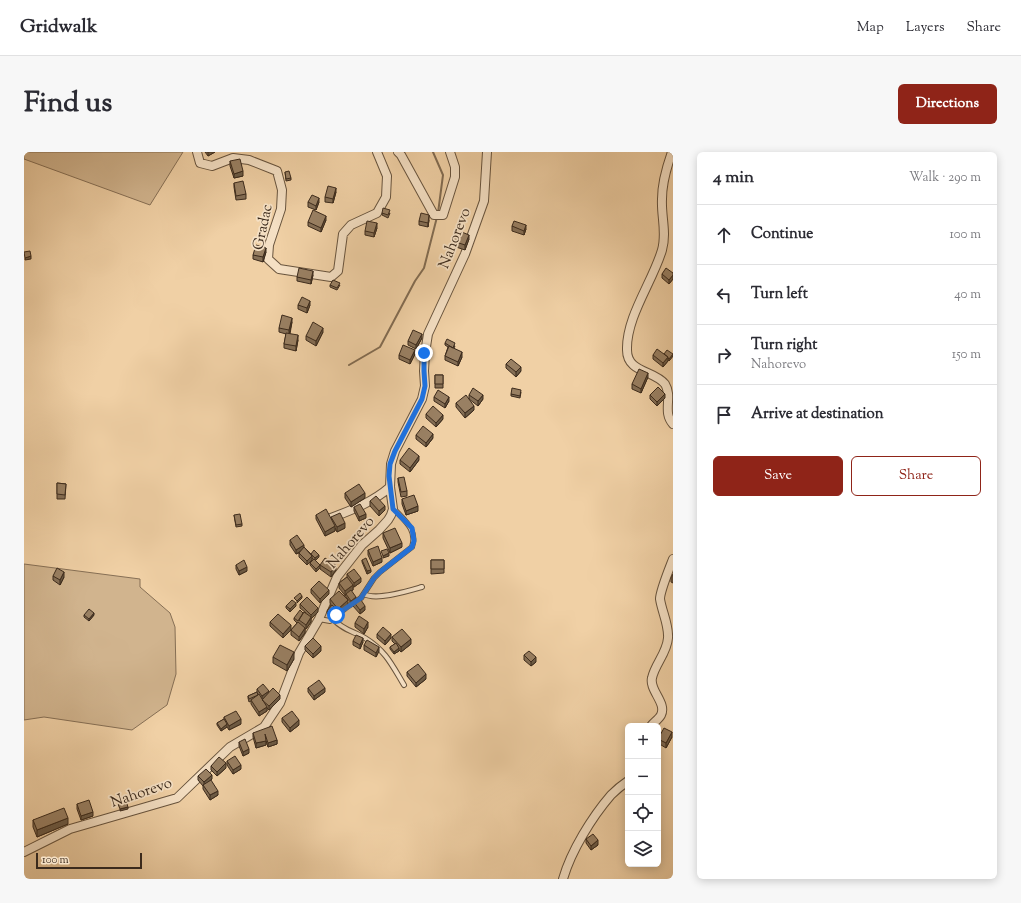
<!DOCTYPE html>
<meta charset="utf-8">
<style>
body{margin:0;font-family:"Sorts Mill Goudy",serif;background:#f7f7f7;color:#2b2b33}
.controls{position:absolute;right:12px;bottom:12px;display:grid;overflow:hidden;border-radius:6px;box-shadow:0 2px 10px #0003}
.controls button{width:36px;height:36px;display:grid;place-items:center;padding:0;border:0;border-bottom:1px solid #e1e1e2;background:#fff;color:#2b2b33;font:20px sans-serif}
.scale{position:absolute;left:12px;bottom:10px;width:106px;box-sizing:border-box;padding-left:4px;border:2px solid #3b2a1c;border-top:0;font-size:11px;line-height:14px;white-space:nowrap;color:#3b2a1c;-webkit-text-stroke:3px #f5e0c4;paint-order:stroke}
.stop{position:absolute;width:12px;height:12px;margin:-9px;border:3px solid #1a73e8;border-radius:50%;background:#fff}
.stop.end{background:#1a73e8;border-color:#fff;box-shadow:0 1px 4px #0008}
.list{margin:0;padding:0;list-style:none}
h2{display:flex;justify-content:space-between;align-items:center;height:52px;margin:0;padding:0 16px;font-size:17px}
h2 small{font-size:13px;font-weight:400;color:#7c7c81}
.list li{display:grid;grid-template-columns:26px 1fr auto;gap:12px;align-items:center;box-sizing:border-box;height:60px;padding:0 16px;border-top:1px solid #e1e1e2}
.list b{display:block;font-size:15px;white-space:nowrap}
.list p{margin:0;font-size:13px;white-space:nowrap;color:#7c7c81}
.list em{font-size:13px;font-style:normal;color:#7c7c81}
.actions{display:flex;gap:8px;padding:12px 16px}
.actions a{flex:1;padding:9px 0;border:1px solid #8f2418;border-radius:6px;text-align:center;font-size:14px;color:#8f2418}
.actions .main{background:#8f2418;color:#fff}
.icon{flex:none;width:22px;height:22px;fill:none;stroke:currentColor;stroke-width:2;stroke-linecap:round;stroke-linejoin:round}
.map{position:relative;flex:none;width:649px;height:727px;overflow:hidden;border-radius:6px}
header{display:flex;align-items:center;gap:24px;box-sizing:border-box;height:56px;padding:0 20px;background:#fff;border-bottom:1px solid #e1e1e2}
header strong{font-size:19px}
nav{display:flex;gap:22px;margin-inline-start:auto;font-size:14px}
.intro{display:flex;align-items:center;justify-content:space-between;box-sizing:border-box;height:96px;padding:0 24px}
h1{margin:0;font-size:28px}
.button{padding:10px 18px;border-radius:6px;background:#8f2418;color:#fff;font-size:14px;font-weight:700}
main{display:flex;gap:24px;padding:0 24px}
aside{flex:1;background:#fff;border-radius:6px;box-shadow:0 2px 10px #0003}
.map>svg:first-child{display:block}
</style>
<header>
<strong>Gridwalk</strong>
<nav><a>Map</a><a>Layers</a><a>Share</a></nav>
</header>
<div class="intro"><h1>Find us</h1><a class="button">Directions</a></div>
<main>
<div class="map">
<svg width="649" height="727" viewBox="0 0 649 727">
<rect width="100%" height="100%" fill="#f0d0a5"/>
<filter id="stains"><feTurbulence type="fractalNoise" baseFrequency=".005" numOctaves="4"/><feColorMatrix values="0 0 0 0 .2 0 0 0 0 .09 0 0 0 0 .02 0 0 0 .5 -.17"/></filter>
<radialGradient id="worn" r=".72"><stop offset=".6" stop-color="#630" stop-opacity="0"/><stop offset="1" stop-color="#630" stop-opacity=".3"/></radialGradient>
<path fill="#d1b48e" stroke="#866f55" d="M0,0H159L126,53L0,7Z
M0,412L116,427V435L146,461L151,475L152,522L143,553L108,578L20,565L0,568Z"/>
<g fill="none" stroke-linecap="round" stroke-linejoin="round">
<path stroke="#826c52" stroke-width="2" d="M409,0L419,23L414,61
M325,213L356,195L391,129L400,116L413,65"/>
<defs>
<path id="lane" d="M340,442C352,449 384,439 398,435
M295,467L306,469L323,455L337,446L350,426L356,420L388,395C394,378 380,368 370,357
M309,467C319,478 329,479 341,486C362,499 368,513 380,533"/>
<path id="street" d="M173,0L176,11L188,14L209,6L225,8L253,19L258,38L257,57L245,93L244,107L255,117L307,125L314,119L319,82L327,73L353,61L362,45L363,24L353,0
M374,0L377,3L410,63H419L431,25V15L426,0
M648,0C643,14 638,31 638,47C637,64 643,81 638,98C629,129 602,165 603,198C603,221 630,218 641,232C649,245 638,260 649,272
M307,366C328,358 349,350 366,335
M627,574C630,570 635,567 637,563C643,551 625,538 628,526C631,512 643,501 644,486C645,473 638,460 636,447C636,439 646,415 649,407
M0,700L46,677L153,646L206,595L240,575L256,551L275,501L295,467L313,425L338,393L355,378L364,368L367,363L369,357L366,335L367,312L371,299L398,247L401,234L400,219L401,201L404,182L441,102L460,49L463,0
M539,727C547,699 568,665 587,643C592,638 598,633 604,629"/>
</defs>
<use href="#lane" stroke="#68543e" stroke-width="6"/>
<use href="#street" stroke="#68543e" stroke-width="10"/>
<use href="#lane" stroke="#f5e0c4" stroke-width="4"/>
<use href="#street" stroke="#f5e0c4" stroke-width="8"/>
</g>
<path fill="#846e55" stroke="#3b2a1c" d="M181,0H191L184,4Z
M206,9L219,24L210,26L206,14Z
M261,20L267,26V28L262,29Z
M210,31L222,42V47L212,48L210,35Z
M312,40L309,51L301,50V45Z
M284,50H295L292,58L284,55Z
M358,61H366L364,66L358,63Z
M302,68L297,80L284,74V70Z
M405,68L404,75L395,73V69Z
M488,74L502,77L500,83L488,79Z
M353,76L350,85L341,83V79Z
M445,87L441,98L429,94V89Z
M242,100L239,110L229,107V103Z
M649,121V127L645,132L638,126V122Z
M289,123L287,132L273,129V125Z
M306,133H316L313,138L306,135Z
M274,153H286L283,161L274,157Z
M268,170L266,182L274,188L272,199L260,196V192L262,182L255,180V176Z
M299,180L292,194L282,188V184Z
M398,186L392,197L384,193V189Z
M421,191L431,194L430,196L438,205L434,214L421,208V204L424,195L421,193Z
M391,202L386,212L375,207V203Z
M640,202L649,204L645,209L644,208V209L639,215L629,207V203Z
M482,212L497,219L492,225L482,216Z
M411,223H419V236H411Z
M624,225L617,241L608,237V232Z
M497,240L496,246L487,244V242Z
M445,243L459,247L454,254L445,247Z
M626,243L641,246L633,254L626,247Z
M410,245L425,249L421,256L410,249Z
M432,251L450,258L441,266L432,255Z
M402,262L419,267L412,275L402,266Z
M392,283L409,286L402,295L392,287Z
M376,308H395L386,320L376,312Z
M374,326L383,339V344L377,345L374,330Z
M33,331L42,332L41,347H33Z
M321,341L341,346L327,355L321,346Z
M378,347L394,359L382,363L378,352Z
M346,349L361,358L355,364L346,354Z
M330,355L342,366L335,369L330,359Z
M210,363L218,372V374L212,375Z
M292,363L307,368V365L321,376L313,380L311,376V379L301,384L292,367Z
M359,381L378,395L366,401L359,386Z
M266,388L280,395L287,402L295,405L291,409L288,406V408L283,413L275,405V401L272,402L266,393Z
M344,398L358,410L349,414L344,403Z
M338,408L347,420L343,422L338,410Z
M407,408H420V421L407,422Z
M286,411L296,413L312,418L307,425L296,417V416L292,420L286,413Z
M212,413L223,419L215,423L212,417Z
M323,422L337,430L330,435H329V438L327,439L332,447L341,458L336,462L329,454V449L327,451L315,436V431L323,425Z
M649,422V431L647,430V426Z
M29,424L40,425L36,433L29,428Z
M287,437L305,442L296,451L287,441Z
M306,447L324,453L314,461L313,460L308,466L303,461V459L307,453L306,451Z
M276,452L294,460L287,467V470L282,477H281V481L275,489L267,483V478L273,471L270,468V466L279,461H282L276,456Z
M262,454H272L266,460L262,456Z
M60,463H70L65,469L60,465Z
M246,470L267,478L259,486L246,474Z
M331,471L344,475L340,482L331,475Z
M353,482L367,486L361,493L353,486Z
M368,485L387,492L377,500L375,498V499L370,502L366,497V495L371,492L368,489Z
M329,489L339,490L336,497L329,493Z
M340,493L355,499L352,505L340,498Z
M281,494L297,499L289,506L281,498Z
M500,503L512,510L507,514L500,508Z
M249,505L270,507L263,519L249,511Z
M383,520L402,527L392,535L383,524Z
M284,536L301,540L290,548L284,540Z
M233,537L245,541L256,547L245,558L243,556V559L235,564L227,552V549L225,550L224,546V544L233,540Z
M200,565L217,572L205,578L203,575L197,579L193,573V571L200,567Z
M258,566L275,573L266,580L258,570Z
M229,581L253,588V592L244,595L242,589V593L232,596L229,585Z
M648,585L642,596L634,591V587Z
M215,590L225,601L219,604L215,594Z
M203,609L217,617L209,622L203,613Z
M187,614L202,616L193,624L187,618Z
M174,624L188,627L186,629L194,643L186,648L179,637V634L174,628Z
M53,652L69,664L57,668L53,657Z
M9,668L44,672L13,685L9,675Z
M562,687L574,693L567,698L562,691Z"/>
<path fill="#6b5a45" stroke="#3b2a1c" d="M184,0H191L184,4Z
M219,19V24L210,26V22Z
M312,36V40L309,51V47Z
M295,46V50L292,58V54Z
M405,63V68L404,75V71Z
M302,64V68L297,80V76Z
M353,71V76L350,85V81Z
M502,73V77L500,83V79Z
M445,83V87L441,98V93Z
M242,96V100L239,110V105Z
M7,104V107L1,108V106Z
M289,119V123L287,132V128Z
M649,123V127L645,132V128Z
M286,149V153L283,161V156Z
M268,166V170L265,183V178Z
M299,176V180L292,194V189Z
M398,182V186L392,197V193Z
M274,183V188L272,199V194Z
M391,198V202L386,212V208Z
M438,200V205L434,214V210Z
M649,202V204L645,209V207Z
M644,205V209L639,215V211Z
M497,215V219L492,225V220Z
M624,221V225L617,241V237Z
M641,242V246L633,254V250Z
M459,243V247L454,254V249Z
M425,245V249L421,256V252Z
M450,254V258L441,266V261Z
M419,263V267L412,275V271Z
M409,282V286L402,295V291Z
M395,304V308L386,320V316Z
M341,341V346L327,355V350Z
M361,354V358L355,364V359Z
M394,354V359L382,363V359Z
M342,362V366L335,369V365Z
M321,371V376L313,380V375Z
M311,374V379L301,384V380Z
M378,391V395L366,401V396Z
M280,393V397L272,402V398Z
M365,401V404L359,406V404Z
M295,403V405L291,409V406Z
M288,404V408L283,413V409Z
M358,406V410L349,414V410Z
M296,413V416L292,420V417Z
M312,413V418L307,425V420Z
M223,415V419L215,423V419Z
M347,418V420L343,422V419Z
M40,420V425L36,433V428Z
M337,426V430L330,435V431Z
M329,433V438L322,443V442L321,444V439Z
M305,438V442L296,451V447Z
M278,444V446L273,451V449Z
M332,445V447L327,451V449Z
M324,448V453L314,461V457Z
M272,451V454L266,460V457Z
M341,454V458L336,462V458Z
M294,456V460L287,467V470L282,477V473L287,466V463Z
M313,458V460L308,466V463Z
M70,461V463L65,469V467Z
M344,470V475L340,482V477Z
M267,473V478L259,486V482Z
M281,476V481L275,489V485Z
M367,482V486L361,493V489Z
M339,486V490L336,497V493Z
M387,487V492L377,500V495Z
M297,494V499L289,506V502Z
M355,495V499L352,505V501Z
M375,496V499L370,502V500Z
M270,500V507L263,519V513Z
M512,505V510L507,514V510Z
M402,522V527L392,535V531Z
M301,536V540L290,548V544Z
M245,539V543L238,548V544Z
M256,543V547L245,558V554Z
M243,555V559L235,564V560Z
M217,567V572L205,578V574Z
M275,568V573L266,580V576Z
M203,572V575L197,579V577Z
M648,580V585L642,596V591Z
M253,588V592L244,595V591Z
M242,589V593L232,596V591Z
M225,597V601L219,604V600Z
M202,611V616L193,624V620Z
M217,613V617L209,622V618Z
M188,623V627L180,634V630Z
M194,639V643L186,648V643Z
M104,655V657L96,659V657Z
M69,660V664L57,668V664Z
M44,666V672L13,685V678Z
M574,688V693L567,698V694Z"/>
<path fill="#998063" stroke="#3b2a1c" d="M216,7L219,19L210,22L206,9Z
M265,19L267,26L262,27L261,20Z
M219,29L222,42L212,44L210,31Z
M304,34L312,36L309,47L301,45Z
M288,43L295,46L292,54L284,50Z
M359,56L366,58L364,63L358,61Z
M289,58L302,64L297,76L284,70Z
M397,61L405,63L404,71L395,69Z
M343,69L353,71L350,81L341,79Z
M490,69L502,73L500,79L488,74Z
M433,78L445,83L441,93L429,89Z
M232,93L242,96L239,105L229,103Z
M6,99L7,104L1,106L0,100Z
M275,116L289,119L287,128L273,125Z
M642,116L649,121V123L645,128L638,122Z
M309,128L316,131L313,136L306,133Z
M278,145L286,149L283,156L274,153Z
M258,163L268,166L265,178L255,176Z
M289,170L299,176L292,189L282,184Z
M389,178L398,182L392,193L384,189Z
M262,181L274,183L272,194L260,192Z
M423,187L431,191L429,196L421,191Z
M379,193L391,198L386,208L375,203Z
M425,194L438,200L434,210L421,204Z
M633,197L644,205L639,211L629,203Z
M643,198L649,202L645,207L644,206V205L640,202Z
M487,207L497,215L492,220L482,212Z
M615,217L624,221L617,237L608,232Z
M411,223H419V232H411Z
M634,235L641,242L633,250L626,243Z
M449,236L459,243L454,249L445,243Z
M488,236L497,238L496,244L487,242Z
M414,238L425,245L421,252L410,245Z
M442,243L450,254L441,261L432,251Z
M409,254L419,263L412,271L402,262Z
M399,274L409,282L402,291L392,283Z
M385,296L395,304L386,316L376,308Z
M380,325L383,339L377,340L374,326Z
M33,331L42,332L41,343L33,342Z
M335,332L341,341L327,350L321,341Z
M390,343L394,354L382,359L378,347Z
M352,344L361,354L355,359L346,349Z
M336,352L342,362L335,365L330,355Z
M302,357L311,374L301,380L292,363Z
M316,361L321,371L313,375L307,365Z
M216,362L218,372L212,373L210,363Z
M371,376L378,391L366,396L359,381Z
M273,383L280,393L272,398L266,388Z
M354,394L358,406L349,410L344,398Z
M280,395L288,404L283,409L275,401Z
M363,397L365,401L359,404L357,399Z
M290,398L295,403L291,406L287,402Z
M301,406L312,413L307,420L296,413Z
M342,406L347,418L343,419L338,408Z
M290,407L296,413L292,417L286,411Z
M220,408L223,415L215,419L212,413Z
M407,408H420V417H407Z
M33,416L40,420L36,428L29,424Z
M330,417L337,426L330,431L323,422Z
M323,425L329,433L321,439L315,431Z
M295,429L305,438L296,447L287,437Z
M327,438L332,445L327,449L322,442Z
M315,439L324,448L314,457L306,447Z
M276,441L278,444L273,449L270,446Z
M283,445L294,456L287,463L276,452Z
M335,445L341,454L336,458L329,449Z
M268,448L272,451L266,457L262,454Z
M308,453L313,458L308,463L303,459Z
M65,457L70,461L65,467L60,463Z
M276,458L279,461L274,469L270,466Z
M280,460L287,465L282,473L275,468Z
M254,462L267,473L259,482L246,470Z
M335,464L344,470L340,477L331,471Z
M274,470L281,476L275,485L267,478Z
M359,475L367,482L361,489L353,482Z
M378,477L387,487L377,495L368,485Z
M332,483L339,486L336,493L329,489Z
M289,486L297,494L289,502L281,494Z
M343,488L355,495L352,501L340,493Z
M372,491L375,496L370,500L366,495Z
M256,493L270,500L263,513L249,505Z
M505,499L512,505L507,510L500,503Z
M394,512L402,522L392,531L383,520Z
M295,528L301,536L290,544L284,536Z
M239,532L245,539L238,544L233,537Z
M249,536L256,543L245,554L238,548Z
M233,540L234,543L225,547L224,544Z
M235,542L243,555L235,560L227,548Z
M212,559L217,567L205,574L200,565Z
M268,559L275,568L266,576L258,566Z
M200,567L203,572L197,577L193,571Z
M248,574L253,588L244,591L241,582L242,589L232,591L229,581Z
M640,576L648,580L642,591L634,587Z
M221,587L225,597L219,600L215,590Z
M211,604L217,613L209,618L203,609Z
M195,605L202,611L193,620L187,614Z
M182,617L188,623L180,630L174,624Z
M187,628L194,639L186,643L179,633Z
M65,648L69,660L57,664L53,652Z
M102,649L104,655L96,657L94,652Z
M40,656L44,666L13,678L9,668Z
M569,682L574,688L567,694L562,687Z"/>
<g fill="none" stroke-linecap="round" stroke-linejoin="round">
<path stroke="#1a73e8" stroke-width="5" d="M312,463L337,446L350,426L356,420L388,395L390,389L388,376L369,357L365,324L366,312L371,299L398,247L401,234L400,219V201"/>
</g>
<g text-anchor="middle" stroke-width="3.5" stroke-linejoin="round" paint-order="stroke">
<g font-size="15" fill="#3b2a1c" stroke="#f5e0c4">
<text transform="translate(238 75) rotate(-78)" y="5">Gradac</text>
<text transform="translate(430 86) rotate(-69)" y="5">Nahorevo</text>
<text transform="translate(326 390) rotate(-49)" y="5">Nahorevo</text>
<text transform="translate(117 640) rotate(-19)" y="5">Nahorevo</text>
</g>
</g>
<rect width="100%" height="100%" filter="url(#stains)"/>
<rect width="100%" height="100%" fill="url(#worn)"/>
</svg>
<div class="controls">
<button>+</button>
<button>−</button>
<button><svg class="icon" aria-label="locate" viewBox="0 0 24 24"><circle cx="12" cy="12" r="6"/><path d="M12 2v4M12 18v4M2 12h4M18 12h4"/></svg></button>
<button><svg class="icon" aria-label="layers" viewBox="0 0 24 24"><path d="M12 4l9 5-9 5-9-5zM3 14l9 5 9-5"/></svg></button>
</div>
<div class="scale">100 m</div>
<div class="stop" style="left:312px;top:463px"></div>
<div class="stop end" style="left:400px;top:201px"></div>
</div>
<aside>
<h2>4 min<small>Walk · 290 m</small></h2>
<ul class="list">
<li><svg class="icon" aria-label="ahead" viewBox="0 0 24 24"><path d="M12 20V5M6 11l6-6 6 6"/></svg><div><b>Continue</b></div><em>100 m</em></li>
<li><svg class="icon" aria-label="left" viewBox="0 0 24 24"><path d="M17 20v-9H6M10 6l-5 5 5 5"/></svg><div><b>Turn left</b></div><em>40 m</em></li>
<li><svg class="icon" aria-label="right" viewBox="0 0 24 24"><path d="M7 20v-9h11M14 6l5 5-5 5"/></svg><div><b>Turn right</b><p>Nahorevo</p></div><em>150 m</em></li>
<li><svg class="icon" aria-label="arrive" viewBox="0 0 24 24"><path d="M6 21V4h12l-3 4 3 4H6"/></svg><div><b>Arrive at destination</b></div></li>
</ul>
<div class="actions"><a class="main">Save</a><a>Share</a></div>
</aside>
</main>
